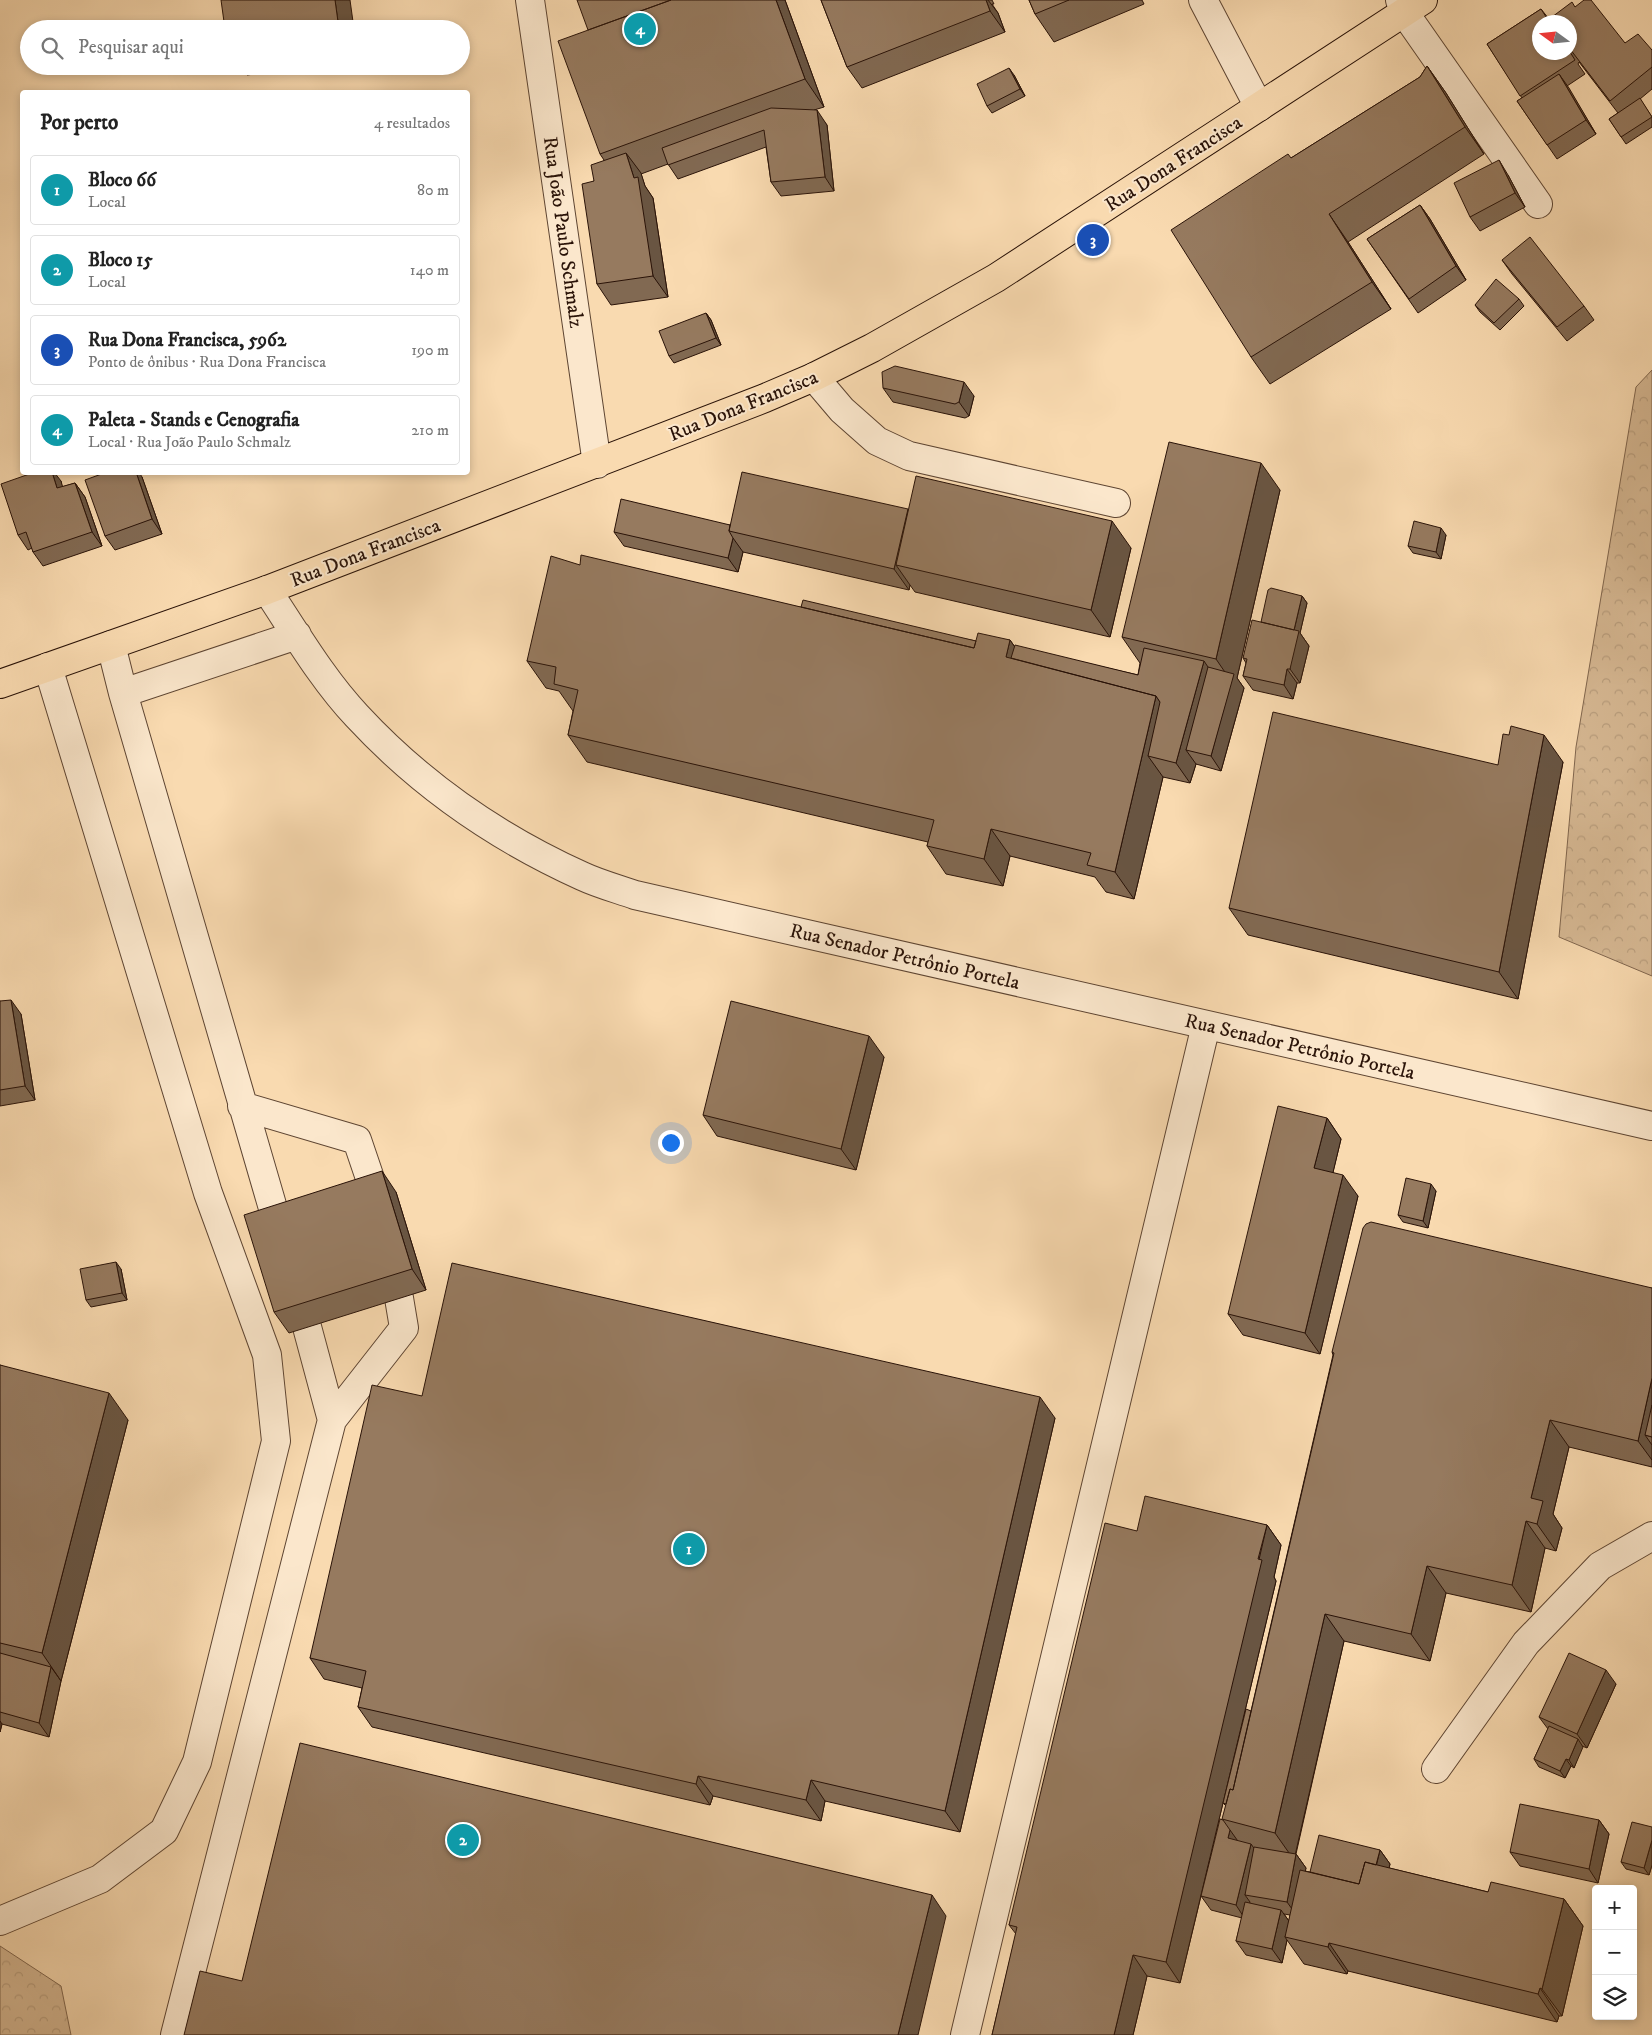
<!DOCTYPE html>
<html lang="pt">
<meta charset="utf-8">
<style>
body{margin:0;font-family:"IM FELL DW Pica",serif;background:#f6f6f6;color:#222}
.controls{position:absolute;right:15px;bottom:15px;display:grid;overflow:hidden;border-radius:5px;box-shadow:0 2px 8px #0003}
.controls button{width:45px;height:45px;display:grid;place-items:center;padding:0;border:0;border-bottom:1px solid #e0e0e0;background:#fff;color:#222;font:25px sans-serif}
.compass{position:absolute;left:1532px;top:15px;width:45px;height:45px;border-radius:50%;background:#fff;box-shadow:0 2px 8px #0003;rotate:285deg}
.you{position:absolute;left:670px;top:1142px;width:18px;height:18px;margin:-12px;border:4px solid #fff;border-radius:50%;background:#1a73e8;box-shadow:0 0 0 8px #1a73e833}
.badge{display:grid;place-items:center;width:32px;height:32px;border-radius:50%;background:#ea580c;color:#fff;font-size:16px;font-weight:700}
.pin{position:absolute;translate:-50% -50%;border:2px solid #fff;box-shadow:0 1px 5px #0006}
.list{margin:0;padding:0;list-style:none}
h2{display:flex;justify-content:space-between;align-items:center;height:65px;margin:0;padding:0 20px;font-size:21px}
h2 small{font-size:16px;font-weight:400;color:#767676}
.list li{display:grid;grid-template-columns:32px 1fr auto;gap:15px;align-items:center;box-sizing:border-box;height:70px;margin:0 10px 10px;padding:0 10px;border:1px solid #e0e0e0;border-radius:5px}
.list b{display:block;font-size:19px;white-space:nowrap}
.list p{margin:0;font-size:16px;white-space:nowrap;color:#767676}
.list em{font-size:16px;font-style:normal;color:#767676}
.icon{flex:none;width:28px;height:28px;fill:none;stroke:currentColor;stroke-width:2;stroke-linecap:round;stroke-linejoin:round}
.map{position:relative;flex:none;width:1652px;height:2035px;overflow:hidden}
.search{position:absolute;background:#fff;box-shadow:0 2px 8px #0003;left:20px;top:20px;width:450px;height:55px;display:flex;align-items:center;gap:12px;box-sizing:border-box;padding:0 18px;border-radius:28px;color:#767676;font-size:19px}
.panel{position:absolute;background:#fff;box-shadow:0 2px 8px #0003;left:20px;top:90px;width:450px;height:385px;border-radius:5px}
.map>svg:first-child{display:block}
</style>
<div class="map">
<svg width="1652" height="2035" viewBox="0 0 1652 2035">
<defs>
<pattern id="forest-crowns" width="20" height="18" patternUnits="userSpaceOnUse" patternTransform="scale(1.25)"><rect width="20" height="18" fill="#d6b893"/><path d="M2 6a3 3 0 1 1 6 0M12 15a3 3 0 1 1 6 0" fill="none" stroke="#b89d7d"/></pattern>
</defs>
<rect width="100%" height="100%" fill="#f9dab0"/>
<filter id="stains"><feTurbulence type="fractalNoise" baseFrequency=".004" numOctaves="4"/><feColorMatrix values="0 0 0 0 .2 0 0 0 0 .09 0 0 0 0 .02 0 0 0 .5 -.17"/></filter>
<radialGradient id="worn" r=".72"><stop offset=".6" stop-color="#630" stop-opacity="0"/><stop offset="1" stop-color="#630" stop-opacity=".3"/></radialGradient>
<path fill="url(#forest-crowns)" stroke="#80664e" d="M1652,370V976L1559,937L1576,747L1636,387Z
M0,1946L61,1986L71,2035H0Z"/>
<g fill="none" stroke-linecap="round" stroke-linejoin="round">
<defs>
<path id="minor" d="M530,0L597,464
M1203,0L1259,107
M1400,0L1404,12L1538,204
M814,377L842,410L877,441L909,456L1116,503
M267,590C295,632 322,679 357,716C420,784 498,838 582,876C599,884 618,889 635,895L1652,1126
M111,645L123,693
M242,1106L357,1140L377,1199
M279,1229L123,693L297,635
M332,1420L404,1328L399,1298
M1436,1769L1526,1643L1600,1566L1652,1536
M0,1921L100,1879L164,1831L197,1762L276,1441L267,1355L208,1193L48,667
M175,2035L332,1420L307,1327
M965,2035L1206,1025"/>
<path id="major" d="M0,684L267,590L765,398L814,377L872,348L996,278L1423,0"/>
</defs>
<use href="#minor" stroke="#5e4532" stroke-width="30"/>
<use href="#major" stroke="#2a1308" stroke-width="30"/>
<use href="#minor" stroke="#fbe7cc" stroke-width="28"/>
<use href="#major" stroke="#f9dab0" stroke-width="28"/>
</g>
<path fill="#816952" stroke="#2a1308" fill-rule="evenodd" d="M785,0L824,107L814,110L827,125L834,191L781,196L771,182L766,147L678,179L668,164L641,174L645,186L653,198L668,297L611,305L597,284L594,181L604,160L600,154Z
M821,0H992L994,4H992L998,13L1005,32L862,88L847,67Z
M1029,0H1142L1144,4L1054,42L1035,14Z
M1575,7L1625,43L1652,50V89L1640,99L1652,117V127L1626,144L1609,119L1618,113L1579,62L1578,64L1585,74L1567,86L1596,134L1557,159L1517,101L1522,98L1487,44L1541,9L1549,19ZM1540,22H1570V52Z
M241,66H313L247,75Z
M1427,66L1446,93L1484,154L1348,242L1391,309L1270,384L1251,357L1291,158L1420,77Z
M1014,75L1025,96L992,113L987,106Z
M1508,175L1525,207L1480,231L1470,217Z
M1420,205L1430,219L1466,280L1418,313L1367,239Z
M1502,260L1584,306L1594,320L1567,341L1512,274Z
M1519,299L1524,306L1500,330L1480,312L1475,305Z
M706,313L711,320L721,345L674,363L669,356Z
M883,388L974,396L969,416L965,418L893,402Z
M142,477L162,534L115,550L105,536Z
M61,481L62,487L75,483L85,497L102,546L43,566L33,552L32,548L28,550L18,535Z
M1280,490L1237,678L1244,688L1221,771L1196,764L1190,783L1163,777L1134,899L1106,892L1095,877L1010,856L1003,886L946,874L927,846L928,842L587,762L568,735L573,711L559,691L546,688L527,661L580,565L976,641L1010,640L1015,647L1138,675L1140,663L1122,637Z
M909,510L1131,548L1110,637L915,592L910,585L909,590L743,552L738,572L624,546L614,532L730,525Z
M1446,535L1441,559L1413,553L1408,546Z
M1302,596L1307,603L1300,633L1309,646L1300,683H1297L1293,699L1253,690L1243,676L1246,663L1243,658L1261,622Z
M1563,762L1518,999L1248,935L1229,908L1498,765Z
M0,1001L21,1014L35,1100L0,1106Z
M884,1057L856,1170L717,1136L703,1115Z
M1327,1118L1341,1139L1333,1172L1358,1196L1320,1354L1243,1335L1228,1314Z
M1436,1191L1428,1228L1403,1222L1398,1215Z
M396,1192L426,1290L289,1333L274,1312Z
M121,1269L127,1300L91,1307L86,1300Z
M1652,1288V1467L1569,1447L1553,1514L1562,1528L1556,1551L1545,1548L1531,1612L1446,1593L1430,1661L1344,1641L1296,1854L1306,1868L1305,1871L1310,1872L1380,1850L1390,1864L1389,1868L1488,1892L1564,1899L1583,1926L1562,2016H1559L1557,2022L1348,1971L1347,1974L1304,1964L1287,1940L1282,1963L1246,1955L1236,1941L1242,1918L1211,1910L1201,1896L1180,1983L1147,1976L1133,2035H992L1016,1934L1009,1925L1137,1531L1267,1525L1281,1545L1274,1577L1276,1581L1206,1874L1223,1820L1226,1806L1223,1803L1251,1711L1333,1355L1332,1352ZM1284,1914L1290,1915L1289,1921Z
M0,1365L128,1420L61,1681L49,1737L2,1724L0,1732Z
M422,1396L1055,1418L960,1832L825,1801L821,1821L713,1796L710,1805L372,1727L358,1707L362,1688L324,1679L310,1658Z
M1616,1684L1587,1748L1582,1746L1574,1768L1571,1766L1565,1778L1539,1767L1534,1759L1548,1729L1539,1717Z
M1599,1820L1609,1834L1598,1883L1520,1866L1510,1852Z
M1652,1827V1865L1649,1875L1626,1869L1621,1862Z"/>
<path fill="#695542" stroke="#2a1308" d="M335,0H350L354,29H339Z
M776,0H785L824,107L805,79Z
M986,0H988L998,13L1005,32L990,11Z
M1427,66L1446,93L1484,154L1465,127Z
M1009,68L1014,75L1025,96L1020,89Z
M1559,74L1569,88L1596,134L1586,120Z
M817,110L827,125L834,191L825,177Z
M626,153L641,173L645,186L653,198L668,297L653,276L634,178Z
M1499,160L1508,175L1525,207L1515,193Z
M1420,205L1430,219L1466,280L1456,266Z
M1329,214L1348,242L1391,309L1372,282Z
M706,313L711,320L721,345L716,338Z
M964,382L974,396L969,416L959,402Z
M1261,463L1280,490L1237,678L1244,688L1221,771L1211,756L1231,681L1216,659Z
M52,472H54L61,481L67,503L57,488Z
M136,472H139L142,477L162,534L152,519Z
M75,483L85,497L102,546L92,532Z
M908,509L923,530L896,565L910,585L909,590L894,569Z
M1112,521L1131,548L1110,637L1091,610Z
M1441,528L1446,535L1441,559L1436,552Z
M733,538L743,552L738,572L728,558Z
M1302,596L1307,603L1300,633L1309,646L1300,683L1290,669L1293,635Z
M1010,640L1029,668L1006,657Z
M1204,661L1218,682L1186,750L1196,764L1190,783L1176,763Z
M1287,669L1297,683L1293,699L1284,685Z
M1156,696L1175,723L1148,756L1163,777L1134,899L1115,872Z
M1544,735L1563,762L1518,999L1499,972Z
M991,829L1010,856L1003,886L984,859Z
M11,1000L21,1014L35,1100L25,1086Z
M869,1036L884,1057L856,1170L841,1149Z
M1327,1118L1341,1139L1329,1189L1314,1168Z
M382,1171L396,1192L426,1290L412,1269Z
M1343,1175L1358,1196L1320,1354L1305,1333Z
M1431,1184L1436,1191L1428,1228L1423,1221Z
M116,1262L121,1269L127,1300L122,1293Z
M1652,1378V1437L1645,1435L1652,1445V1460L1638,1441Z
M109,1393L128,1420L61,1681L42,1653Z
M1040,1397L1055,1418L960,1832L945,1811Z
M1550,1420L1569,1447L1553,1514L1562,1528L1556,1551L1537,1524L1531,1498Z
M1526,1521L1545,1548L1531,1612L1512,1585Z
M1267,1525L1281,1545L1274,1577L1276,1581L1180,1983L1166,1962Z
M1427,1566L1446,1593L1430,1661L1411,1634Z
M1325,1614L1344,1641L1294,1860L1275,1833Z
M51,1667L61,1681L49,1737L39,1723Z
M1606,1670L1616,1684L1587,1748L1577,1734Z
M0,1721L2,1724L0,1732Z
M1578,1739L1583,1747L1574,1768L1569,1760Z
M1566,1759L1571,1766L1565,1778L1560,1771Z
M698,1776L713,1796L710,1805L696,1784Z
M811,1780L825,1801L821,1821L806,1800Z
M1599,1820L1609,1834L1598,1883L1589,1869Z
M1230,1830L1240,1844L1228,1838Z
M1652,1840V1865L1649,1875L1644,1868Z
M1251,1844L1261,1858L1245,1895L1250,1902L1245,1919L1236,1905Z
M1380,1850L1390,1864L1378,1912L1369,1897Z
M1296,1854L1306,1868L1297,1916L1287,1902Z
M932,1895L946,1916L918,2035H898Z
M1564,1899L1583,1926L1562,2016L1542,1989Z
M1281,1910L1291,1924L1285,1937L1287,1940L1282,1963L1272,1949Z
M1329,1943L1348,1971L1347,1974L1328,1947Z
M1133,1955L1147,1976L1133,2035H1114Z
M1540,1988L1559,2016L1557,2022L1538,1994Z"/>
<path fill="#967a5f" stroke="#2a1308" d="M221,0H335L339,29H225Z
M577,0H671L588,30Z
M671,0H776L805,79L600,154L558,41Z
M821,0H986L990,11L847,67Z
M1029,0H1069L1035,14Z
M1584,0H1591L1625,43L1638,34L1652,50V67L1610,101L1570,49V22H1540V52H1570L1575,60L1520,96L1487,44L1541,9L1548,20L1572,2L1575,7Z
M1427,66L1465,127L1329,214L1372,282L1251,357L1171,230L1288,154L1291,158L1420,77Z
M1009,68L1020,89L987,106L977,84Z
M1559,74L1586,120L1547,145L1517,101Z
M1640,98L1652,117L1621,137L1609,119Z
M771,108L817,110L825,177L771,182L764,130L668,165L662,148Z
M626,153L634,178L638,177L653,276L597,284L582,184L594,181L591,165Z
M1499,160L1515,193L1470,217L1454,183Z
M1420,205L1456,266L1409,299L1367,239Z
M1530,237L1584,306L1557,327L1502,260Z
M1496,279L1519,299L1494,323L1475,305Z
M706,313L716,338L669,356L659,331Z
M895,366L964,382L959,402L955,404L883,388L882,372Z
M1169,442L1261,463L1216,659L1122,637Z
M35,472H52L57,488L75,483L92,532L33,552L26,532L18,535L1,484Z
M107,472H136L152,519L105,536L85,480Z
M742,472L908,509L894,569L729,531Z
M916,476L1112,521L1091,610L896,565Z
M621,499L730,525L729,531L733,538L728,558L614,532Z
M1414,521L1441,528L1436,552L1408,546Z
M581,555L974,648L978,633L1010,640L1006,657L1156,696L1115,872L1087,865L1091,853L991,829L984,859L927,846L934,820L568,735L578,690L554,684L556,667L527,661L551,556L580,565Z
M1271,588L1302,596L1294,630L1261,622L1268,590Z
M803,600L976,641L974,648L801,607Z
M1252,620L1299,631L1290,669H1287L1284,685L1243,676L1247,659L1243,658Z
M1015,645L1138,675L1144,648L1204,661L1176,763L1148,756L1160,702L1156,696L1011,658Z
M1208,667L1234,674L1211,756L1186,750Z
M1273,712L1498,765L1503,734L1509,735L1511,726L1544,735L1499,972L1229,908Z
M11,1000L25,1086L0,1090V1001Z
M731,1001L869,1036L841,1149L703,1115Z
M1278,1106L1327,1118L1314,1168L1343,1175L1305,1333L1228,1314Z
M382,1171L412,1269L274,1312L244,1215Z
M1406,1178L1431,1184L1423,1221L1398,1215Z
M1371,1222L1652,1288V1378L1638,1441L1550,1420L1531,1498L1543,1501L1537,1524L1526,1521L1512,1585L1427,1566L1411,1634L1325,1614L1275,1833L1222,1819L1230,1789L1233,1790L1334,1353L1332,1352L1363,1228L1366,1224Z
M116,1262L122,1293L86,1300L80,1269Z
M452,1263L1040,1397L945,1811L811,1780L806,1800L698,1776L696,1784L358,1707L366,1671L310,1658L372,1385L422,1396Z
M0,1365L109,1393L42,1653L0,1643Z
M1652,1405V1437L1645,1435Z
M1145,1496L1267,1525L1258,1559L1262,1560L1166,1962L1133,1955L1114,2035H992L1017,1927L1009,1925L1105,1523L1137,1531Z
M0,1653L51,1667L39,1723L0,1712Z
M1569,1653L1606,1670L1577,1734L1539,1717Z
M1246,1709L1251,1711L1233,1790L1230,1789L1226,1804L1223,1803Z
M1549,1726L1578,1739L1569,1760L1566,1759L1560,1771L1534,1759Z
M300,1743L932,1895L898,2035H184L200,1971L242,1981Z
M1520,1804L1599,1820L1589,1869L1510,1852Z
M1220,1819L1223,1820L1230,1830L1228,1838L1251,1844L1236,1905L1201,1896Z
M1632,1822L1652,1827V1840L1644,1868L1621,1862Z
M1319,1835L1380,1850L1376,1865L1365,1862L1359,1884L1310,1872Z
M1254,1847L1296,1854L1287,1902L1245,1895Z
M1365,1862L1488,1892L1491,1882L1564,1899L1542,1989L1540,1988L1538,1994L1329,1943L1328,1947L1285,1937L1300,1870L1359,1884Z
M1245,1902L1281,1910L1272,1949L1236,1941Z"/>
<g text-anchor="middle" stroke-width="4" stroke-linejoin="round" paint-order="stroke">
<g font-size="20" fill="#2a1308" stroke="#fbe7cc">
<text transform="translate(1173 163) rotate(-33)" y="7">Rua Dona Francisca</text>
<text transform="translate(564 232) rotate(82)" y="7">Rua João Paulo Schmalz</text>
<text transform="translate(743 405) rotate(-22)" y="7">Rua Dona Francisca</text>
<text transform="translate(365 552) rotate(-21)" y="7">Rua Dona Francisca</text>
<text transform="translate(905 956) rotate(13)" y="7">Rua Senador Petrônio Portela</text>
<text transform="translate(1300 1046) rotate(13)" y="7">Rua Senador Petrônio Portela</text>
</g>
</g>
<rect width="100%" height="100%" filter="url(#stains)"/>
<rect width="100%" height="100%" fill="url(#worn)"/>
</svg>
<div class="controls">
<button>+</button>
<button>−</button>
<button><svg class="icon" aria-label="layers" viewBox="0 0 24 24"><path d="M12 4l9 5-9 5-9-5zM3 14l9 5 9-5"/></svg></button>
</div>
<svg class="compass" viewBox="-18 -18 36 36"><path d="M0-13l5 13h-10z" fill="#e53935"/><path d="M0 13l5-13h-10z" fill="#767676"/></svg>
<div class="you"></div>
<div class="pin badge" style="left:689px;top:1549px;background:#0f9aa8">1</div>
<div class="pin badge" style="left:463px;top:1840px;background:#0f9aa8">2</div>
<div class="pin badge" style="left:1093px;top:240px;background:#1a4fb4">3</div>
<div class="pin badge" style="left:640px;top:29px;background:#0f9aa8">4</div>
<div class="search"><svg class="icon" aria-label="search" viewBox="0 0 24 24"><circle cx="10" cy="10" r="6"/><path d="M15 15l6 6"/></svg>Pesquisar aqui</div>
<section class="panel">
<h2>Por perto<small>4 resultados</small></h2>
<ul class="list">
<li><span class="badge" style="background:#0f9aa8">1</span><div><b>Bloco 66</b><p>Local</p></div><em>80 m</em></li>
<li><span class="badge" style="background:#0f9aa8">2</span><div><b>Bloco 15</b><p>Local</p></div><em>140 m</em></li>
<li><span class="badge" style="background:#1a4fb4">3</span><div><b>Rua Dona Francisca, 5962</b><p>Ponto de ônibus · Rua Dona Francisca</p></div><em>190 m</em></li>
<li><span class="badge" style="background:#0f9aa8">4</span><div><b>Paleta - Stands e Cenografia</b><p>Local · Rua João Paulo Schmalz</p></div><em>210 m</em></li>
</ul>
</section>
</div>
